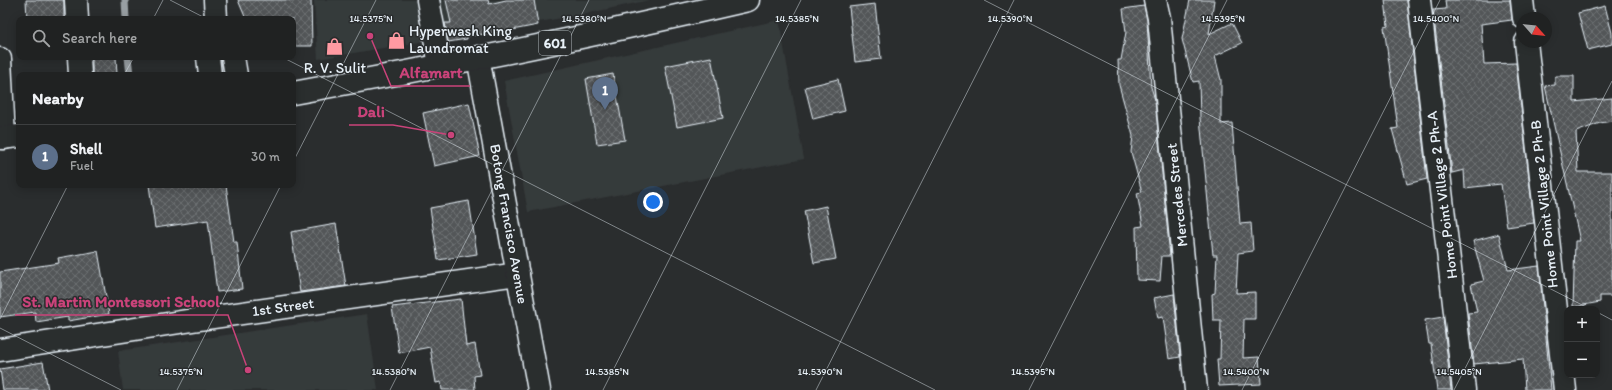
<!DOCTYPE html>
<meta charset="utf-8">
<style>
body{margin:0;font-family:Itim,sans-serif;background:#282a2a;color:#f1f3f6}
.controls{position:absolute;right:12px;bottom:12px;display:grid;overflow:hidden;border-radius:8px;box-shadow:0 2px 10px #0003}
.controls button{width:36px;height:36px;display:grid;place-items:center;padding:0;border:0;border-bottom:1px solid #3d3f40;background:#202222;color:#f1f3f6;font:20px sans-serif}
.compass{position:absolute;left:1516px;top:12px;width:36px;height:36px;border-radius:50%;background:#202222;box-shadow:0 2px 10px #0003;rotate:117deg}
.you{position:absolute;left:653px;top:202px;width:14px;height:14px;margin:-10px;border:3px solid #fff;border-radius:50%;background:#1a73e8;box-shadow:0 0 0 6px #1a73e833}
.badge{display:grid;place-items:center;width:26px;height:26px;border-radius:50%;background:#ff9aa2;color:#fff;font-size:13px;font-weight:700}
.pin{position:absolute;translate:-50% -33px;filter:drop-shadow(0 1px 2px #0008)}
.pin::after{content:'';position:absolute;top:21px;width:14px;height:12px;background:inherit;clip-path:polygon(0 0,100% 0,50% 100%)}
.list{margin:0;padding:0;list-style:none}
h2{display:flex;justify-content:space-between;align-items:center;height:52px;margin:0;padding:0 16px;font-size:17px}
h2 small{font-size:13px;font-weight:400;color:#a2a4a5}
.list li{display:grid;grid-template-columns:26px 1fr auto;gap:12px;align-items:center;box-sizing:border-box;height:64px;padding:0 16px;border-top:1px solid #3d3f40}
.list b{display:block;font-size:15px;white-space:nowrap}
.list p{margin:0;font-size:13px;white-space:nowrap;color:#a2a4a5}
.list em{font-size:13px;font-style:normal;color:#a2a4a5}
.icon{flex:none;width:22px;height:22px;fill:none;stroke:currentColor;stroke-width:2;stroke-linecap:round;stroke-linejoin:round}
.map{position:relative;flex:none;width:1612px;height:390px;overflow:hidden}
.search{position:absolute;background:#202222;box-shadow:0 2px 10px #0003;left:16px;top:16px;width:280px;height:44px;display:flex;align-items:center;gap:10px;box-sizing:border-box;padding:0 14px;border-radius:8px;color:#a2a4a5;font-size:15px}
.panel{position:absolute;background:#202222;box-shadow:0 2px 10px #0003;left:16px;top:72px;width:280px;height:116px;border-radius:8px}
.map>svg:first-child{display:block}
</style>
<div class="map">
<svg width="1612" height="390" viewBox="0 0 1612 390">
<defs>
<pattern id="building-cross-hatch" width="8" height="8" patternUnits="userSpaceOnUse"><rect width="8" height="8" fill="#535759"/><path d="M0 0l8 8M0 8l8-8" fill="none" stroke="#6c7072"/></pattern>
</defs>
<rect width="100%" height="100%" fill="#2a2d2e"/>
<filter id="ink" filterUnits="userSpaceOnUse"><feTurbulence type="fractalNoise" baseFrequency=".025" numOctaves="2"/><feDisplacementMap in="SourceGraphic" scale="8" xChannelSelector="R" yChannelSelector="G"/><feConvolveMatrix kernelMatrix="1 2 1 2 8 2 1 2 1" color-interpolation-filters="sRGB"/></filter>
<g filter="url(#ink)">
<path fill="#363a3b" d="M314,0H650L580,15L318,59Z
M779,20L804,159L528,212L504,81Z
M367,314L378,390H123L118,351Z"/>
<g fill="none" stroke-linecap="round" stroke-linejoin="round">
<path stroke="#989fa3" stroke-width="7" d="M125,0L126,19
M128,57L130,75"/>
</g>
<path fill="url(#building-cross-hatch)" stroke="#e8f1f8" d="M26,0H64V19H27Z
M238,0H311L312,46H293V19H246Z
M446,0H488L489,4L506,0H534L538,25L502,32L467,36V39L448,42L445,23H451Z
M1190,0H1214L1209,34L1232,23L1242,43L1215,56L1221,80V124L1232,123L1240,224L1251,223L1253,251L1238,253L1236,293L1255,292V319H1244L1243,358L1259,357L1261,384L1219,386L1217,359H1220L1221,320H1213L1212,294L1215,293L1217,255H1213L1200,118L1199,81L1193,82L1182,39Z
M1385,0H1407L1427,179L1407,184L1392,129L1398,128L1384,27L1388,26Z
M1445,0H1510L1512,20L1481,24L1484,64L1516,63L1534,223L1507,227L1501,184L1465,188L1464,170L1452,173L1433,10L1446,9Z
M875,4L881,59L855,62L849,7Z
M1144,6L1147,20L1151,87L1155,100L1170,256H1162L1160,281L1137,280L1136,227L1143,226L1137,193L1142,192L1131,152L1133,136L1119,85L1118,60H1121L1126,32L1123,9Z
M1605,6L1612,33V44L1588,50L1578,13Z
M92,57H116L117,75H92Z
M711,57L723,118L677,127L665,66Z
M613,74L625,140L597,144L586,79Z
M1555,76H1574V102L1612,98V121L1600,123L1576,132L1578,172H1612V296H1600V302L1573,307L1575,241H1580L1545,86L1555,85Z
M838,79L845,111L813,119L805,87Z
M469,103L480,156L434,166L423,113Z
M149,185H226L234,242H237L242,289L217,292L208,220L155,228Z
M469,201L477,254L438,260L430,208Z
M826,206L836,259L814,263L804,211Z
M336,224L346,286L300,292L291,232Z
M1499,234L1508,270L1539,266L1551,390H1525L1523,359L1474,364L1468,313L1477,312L1471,284L1484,281L1473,241Z
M98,251L109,314L68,321V317L36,322L35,312L0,317V272L59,263L58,258Z
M1174,294L1180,357L1169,359L1163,317L1158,318L1154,298Z
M461,299L466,346L475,344L480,375L474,376L475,390H442L441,382L436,383L430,347L399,353L392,307Z
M1443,317L1451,390H1437L1431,344H1429L1425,320Z
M43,362L48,390H3L0,369Z"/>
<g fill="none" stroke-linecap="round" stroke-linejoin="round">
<defs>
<path id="minor" d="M76,0L77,19
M215,0L216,19
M428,0L440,65
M1155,0L1159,18L1196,390
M1419,0L1464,390
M1522,0L1524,18
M1526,42L1565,390
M79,57L80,75
M208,57L210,75
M233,57L236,75
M0,59L4,138
M0,350L193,320L518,274"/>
<path id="tertiary" d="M478,57L539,390"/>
<path id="primary" d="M293,93C446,66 597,35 748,0
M0,138L19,136"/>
</defs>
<use href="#minor" stroke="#e8f1f8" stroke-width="25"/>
<use href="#tertiary" stroke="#e8f1f8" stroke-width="25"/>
<use href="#primary" stroke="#e8f1f8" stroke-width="25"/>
<use href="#minor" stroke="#2a2d2e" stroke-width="22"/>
<use href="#tertiary" stroke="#2a2d2e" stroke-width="22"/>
<use href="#primary" stroke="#2a2d2e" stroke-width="22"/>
</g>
</g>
<path fill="none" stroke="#e8f1f8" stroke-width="1" stroke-opacity="0.45" d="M170,0L207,19M984,0L1590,309M153,19L163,0M282,57L935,390M124,75L134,57M293,162L376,0M1597,312L1612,320M0,319L68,185M0,328L121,390M177,390L281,185M390,390L589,0M603,390L801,0M816,390L1014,0M1029,390L1227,0M1242,390L1440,0M1454,390L1612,81"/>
<defs>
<symbol id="shop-bare" viewBox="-9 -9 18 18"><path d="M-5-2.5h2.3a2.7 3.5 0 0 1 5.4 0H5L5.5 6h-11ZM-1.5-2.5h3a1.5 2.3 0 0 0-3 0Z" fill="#ff9aa2" stroke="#2a2d2e" stroke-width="2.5" paint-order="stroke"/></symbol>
</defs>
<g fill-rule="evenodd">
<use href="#shop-bare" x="384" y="28" width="25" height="25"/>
<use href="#shop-bare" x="322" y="34" width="25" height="25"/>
</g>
<g text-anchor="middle" stroke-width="3" stroke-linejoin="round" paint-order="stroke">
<rect fill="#2a2d2e" stroke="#afb6bb" stroke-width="1" x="539" y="31" width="32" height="24" rx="3"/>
<g font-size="14" font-weight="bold" fill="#e8f1f8">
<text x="555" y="48">601</text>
</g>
<g font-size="15" fill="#e8f1f8" stroke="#2a2d2e" text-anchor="start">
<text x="409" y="36">Hyperwash King<tspan x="409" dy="17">Laundromat</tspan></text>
<text x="335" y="73" text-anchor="middle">R. V. Sulit</text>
</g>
<g font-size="15" fill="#e8f1f8" stroke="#2a2d2e">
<text transform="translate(1177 195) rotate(-96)" y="5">Mercedes Street</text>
<text transform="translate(1442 195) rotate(-97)" y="5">Home Point Village 2 Ph-A</text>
<text transform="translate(1544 204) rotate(-96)" y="5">Home Point Village 2 Ph-B</text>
<text transform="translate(509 224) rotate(80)" y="5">Botong Francisco Avenue</text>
<text transform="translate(283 307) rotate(-8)" y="5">1st Street</text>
</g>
</g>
<g font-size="10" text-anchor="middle" fill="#e8f1f8" stroke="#2a2d2e" stroke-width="3" stroke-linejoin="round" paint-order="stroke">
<text x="371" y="22">14.5375°N</text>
<text x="584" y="22">14.5380°N</text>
<text x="797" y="22">14.5385°N</text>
<text x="1010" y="22">14.5390°N</text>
<text x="1223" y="22">14.5395°N</text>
<text x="1436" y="22">14.5400°N</text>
<text x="181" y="375">14.5375°N</text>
<text x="394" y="375">14.5380°N</text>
<text x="607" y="375">14.5385°N</text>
<text x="820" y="375">14.5390°N</text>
<text x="1033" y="375">14.5395°N</text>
<text x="1246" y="375">14.5400°N</text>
<text x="1459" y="375">14.5405°N</text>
</g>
<path fill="none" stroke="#ca437a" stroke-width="1.5" d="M370 36L391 86H470M451 135L393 125H349M248 370L228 315H15"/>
<g fill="#ca437a" stroke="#2a2d2e" stroke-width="1.5">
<circle cx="370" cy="36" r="4"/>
<circle cx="451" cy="135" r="4"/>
<circle cx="248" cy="370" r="4"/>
</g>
<g font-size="16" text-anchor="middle" font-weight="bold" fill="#ca437a" stroke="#2a2d2e" stroke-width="3" stroke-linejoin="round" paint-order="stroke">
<text x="431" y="78">Alfamart</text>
<text x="371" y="117">Dali</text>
<text x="121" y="307">St. Martin Montessori School</text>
</g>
</svg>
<div class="controls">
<button>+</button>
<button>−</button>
</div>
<svg class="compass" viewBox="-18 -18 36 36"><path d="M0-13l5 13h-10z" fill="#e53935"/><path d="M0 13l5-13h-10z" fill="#a2a4a5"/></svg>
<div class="you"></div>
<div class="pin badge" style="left:605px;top:110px;background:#5c6f8a">1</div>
<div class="search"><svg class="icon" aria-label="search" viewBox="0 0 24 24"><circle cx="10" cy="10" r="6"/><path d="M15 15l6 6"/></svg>Search here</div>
<section class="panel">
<h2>Nearby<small></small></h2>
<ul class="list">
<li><span class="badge" style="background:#5c6f8a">1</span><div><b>Shell</b><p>Fuel</p></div><em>30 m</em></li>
</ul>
</section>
</div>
